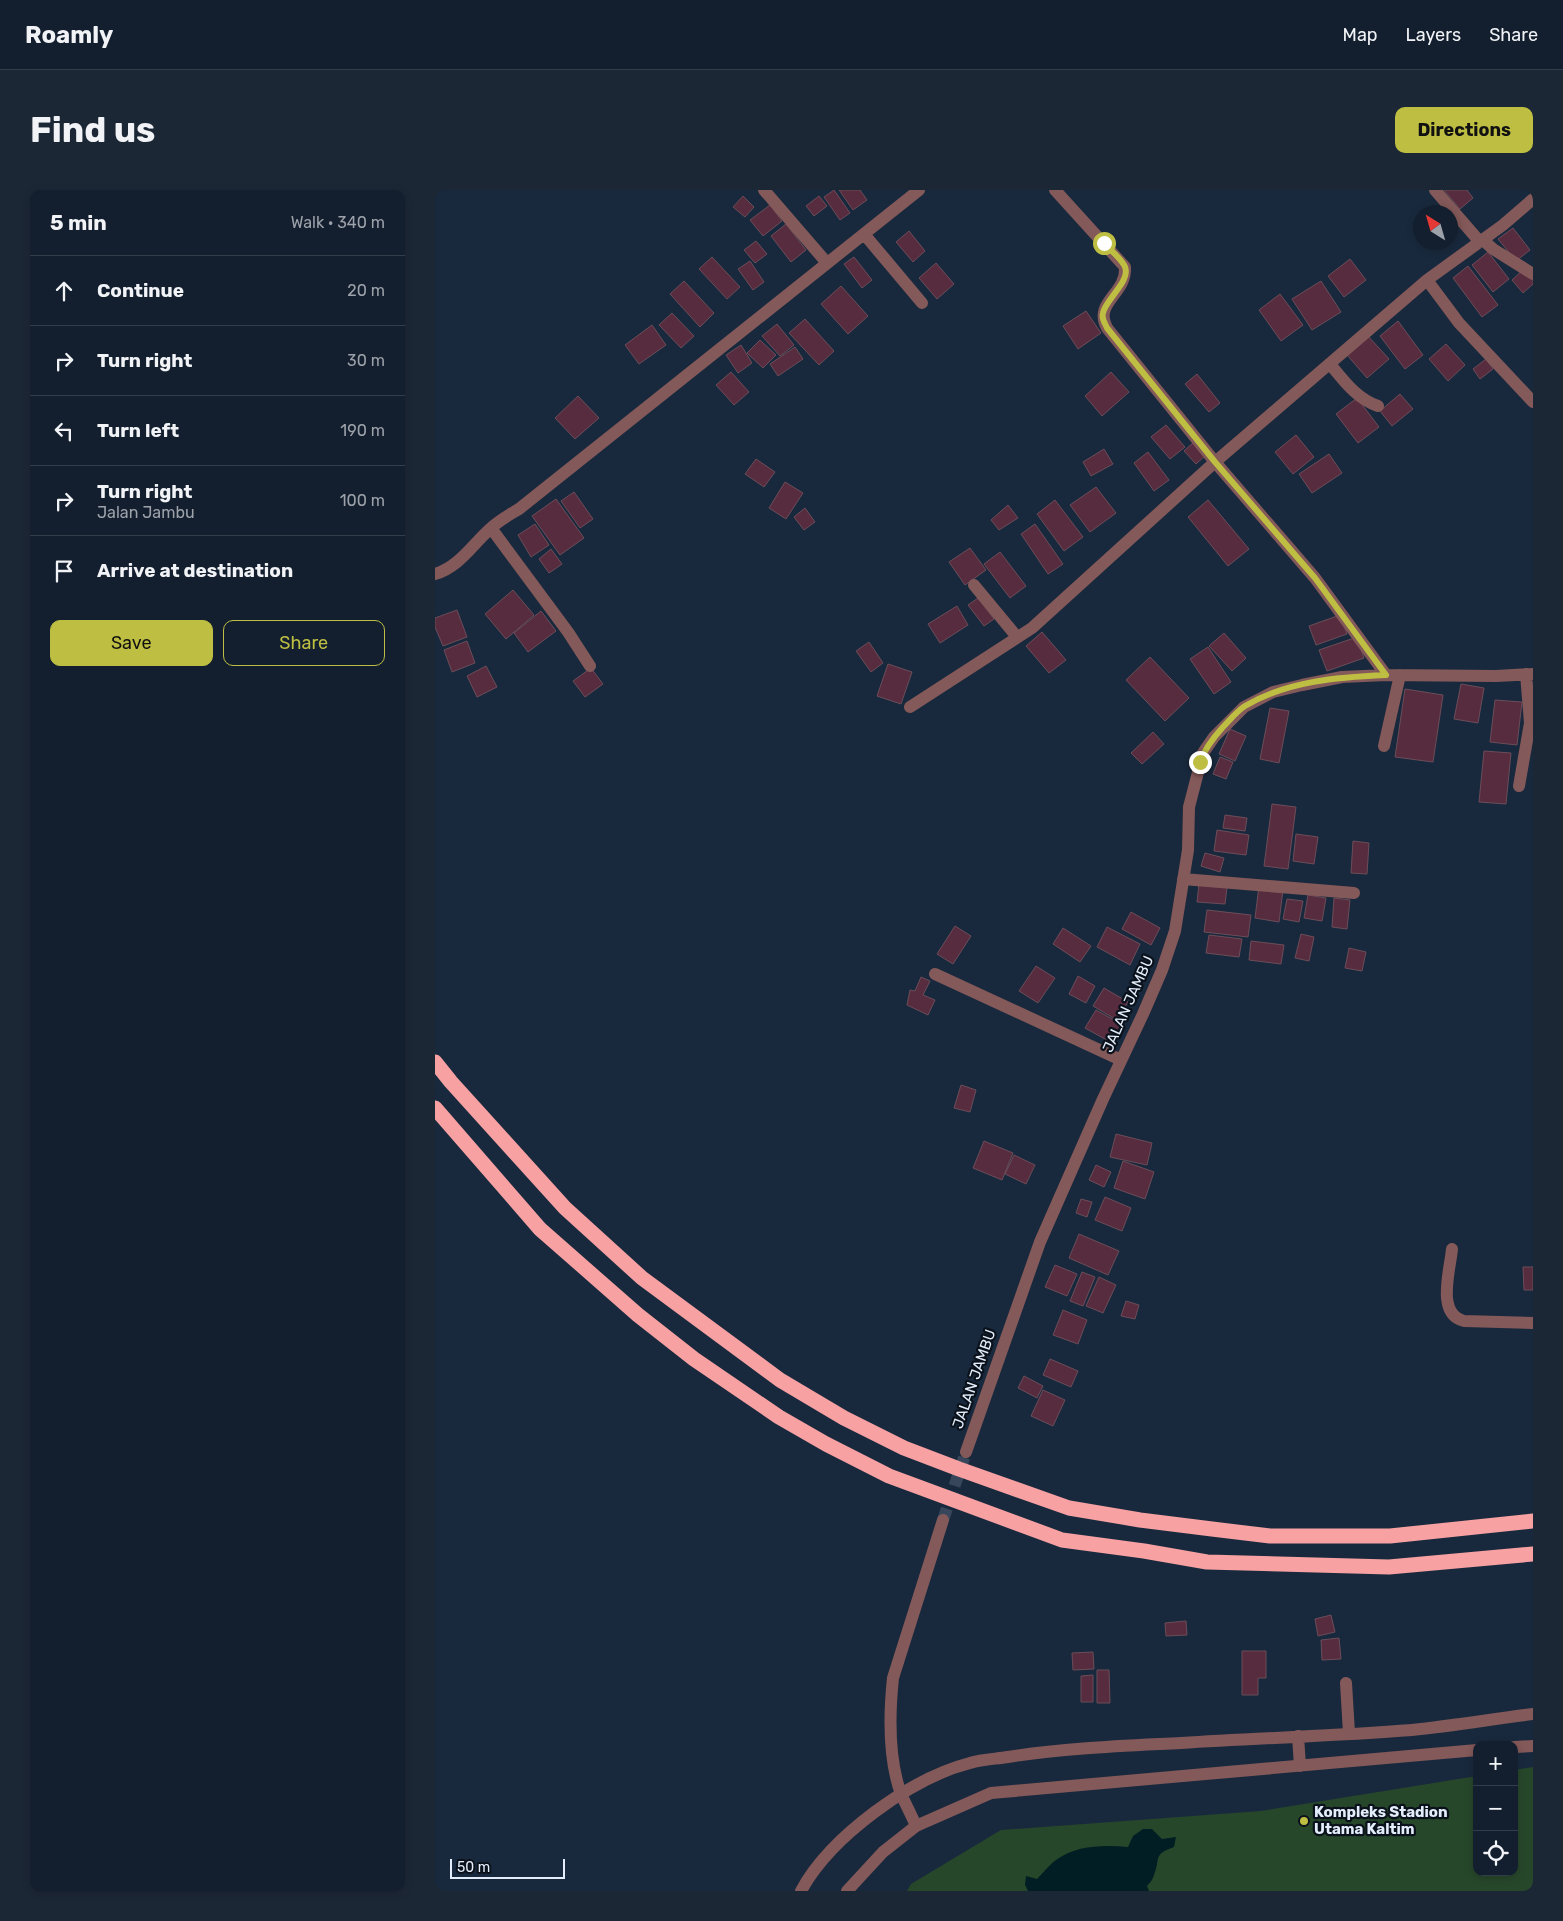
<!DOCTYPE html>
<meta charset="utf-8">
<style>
body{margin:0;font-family:Rubik,sans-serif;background:#1c2736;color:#f1f3f6}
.controls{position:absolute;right:15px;bottom:15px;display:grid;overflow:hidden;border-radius:10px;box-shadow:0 2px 8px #0003}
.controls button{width:45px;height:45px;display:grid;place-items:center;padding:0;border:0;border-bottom:1px solid #323d4a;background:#131f2e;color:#f1f3f6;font:25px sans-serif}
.compass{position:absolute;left:978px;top:15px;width:45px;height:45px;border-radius:50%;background:#131f2e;box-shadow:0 2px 8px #0003;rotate:323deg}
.scale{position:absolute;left:15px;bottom:12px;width:115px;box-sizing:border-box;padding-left:5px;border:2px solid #e3edfb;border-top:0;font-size:14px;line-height:18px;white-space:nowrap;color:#e3edfb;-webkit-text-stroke:4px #0a111a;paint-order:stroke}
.stop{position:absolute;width:15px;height:15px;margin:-11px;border:4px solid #bebf42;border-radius:50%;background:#fff}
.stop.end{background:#bebf42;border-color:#fff;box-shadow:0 1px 5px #0008}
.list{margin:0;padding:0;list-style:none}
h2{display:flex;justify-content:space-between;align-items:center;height:65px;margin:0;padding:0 20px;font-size:21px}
h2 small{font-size:16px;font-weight:400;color:#9da2aa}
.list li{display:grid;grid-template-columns:32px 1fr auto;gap:15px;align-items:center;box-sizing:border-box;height:70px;padding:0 20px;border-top:1px solid #323d4a}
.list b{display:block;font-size:19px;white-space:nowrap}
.list p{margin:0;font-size:16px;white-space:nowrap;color:#9da2aa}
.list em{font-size:16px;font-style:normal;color:#9da2aa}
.actions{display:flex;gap:10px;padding:15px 20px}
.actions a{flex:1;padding:11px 0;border:1px solid #bebf42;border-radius:10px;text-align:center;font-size:18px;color:#bebf42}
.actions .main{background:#bebf42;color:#111}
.icon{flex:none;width:28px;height:28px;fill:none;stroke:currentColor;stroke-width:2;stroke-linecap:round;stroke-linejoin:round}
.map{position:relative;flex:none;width:1098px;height:1701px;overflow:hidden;border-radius:10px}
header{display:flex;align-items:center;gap:30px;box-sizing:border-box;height:70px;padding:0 25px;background:#131f2e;border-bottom:1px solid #323d4a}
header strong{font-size:24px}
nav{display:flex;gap:28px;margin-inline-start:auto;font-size:18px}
.intro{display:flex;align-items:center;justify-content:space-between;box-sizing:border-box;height:120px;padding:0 30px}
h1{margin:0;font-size:35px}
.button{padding:12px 22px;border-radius:10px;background:#bebf42;color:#111;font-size:18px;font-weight:700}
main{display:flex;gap:30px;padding:0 30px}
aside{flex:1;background:#131f2e;border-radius:10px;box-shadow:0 2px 8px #0003}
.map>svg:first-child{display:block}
</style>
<header>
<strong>Roamly</strong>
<nav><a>Map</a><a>Layers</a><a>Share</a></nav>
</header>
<div class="intro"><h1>Find us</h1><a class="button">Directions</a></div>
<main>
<aside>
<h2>5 min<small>Walk · 340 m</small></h2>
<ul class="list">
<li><svg class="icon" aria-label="ahead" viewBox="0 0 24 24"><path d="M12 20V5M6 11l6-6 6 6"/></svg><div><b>Continue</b></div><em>20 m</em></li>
<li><svg class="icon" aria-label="right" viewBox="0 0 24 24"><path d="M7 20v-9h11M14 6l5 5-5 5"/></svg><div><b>Turn right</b></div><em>30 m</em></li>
<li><svg class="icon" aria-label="left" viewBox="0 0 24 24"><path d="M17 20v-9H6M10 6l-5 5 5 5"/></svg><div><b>Turn left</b></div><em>190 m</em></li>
<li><svg class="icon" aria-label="right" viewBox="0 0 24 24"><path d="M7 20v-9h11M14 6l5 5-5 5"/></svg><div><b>Turn right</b><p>Jalan Jambu</p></div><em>100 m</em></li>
<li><svg class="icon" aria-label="arrive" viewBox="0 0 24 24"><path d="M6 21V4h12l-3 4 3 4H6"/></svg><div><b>Arrive at destination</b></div></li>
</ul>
<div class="actions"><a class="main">Save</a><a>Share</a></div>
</aside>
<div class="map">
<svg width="1098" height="1701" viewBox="0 0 1098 1701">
<rect width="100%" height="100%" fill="#19293d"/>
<path fill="#27472b" d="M1098,1577V1701H472L476,1694L566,1640L826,1621L1042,1586V1682H1079V1580Z"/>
<path fill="#001e23" d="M708,1639H717L727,1649L741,1647L739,1657C717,1665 726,1668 719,1685C718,1689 715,1693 712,1696L714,1701H593L590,1695L591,1686L602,1689C608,1683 614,1675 621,1670C642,1655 668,1655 693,1657L698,1646Z"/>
<path fill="#572c3f" stroke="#6b4d59" d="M399,0L415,23L405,30L389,7Z
M404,0H425L432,10L418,20Z
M1009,0H1032L1038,8L1025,19Z
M308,6L319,17L310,27L298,17Z
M384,6L392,16L379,26L371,16Z
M335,15L347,31L328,46L315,30Z
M351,34L371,60L356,72L336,46Z
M1078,38L1095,60L1081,71L1063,49Z
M474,41L490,61L478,72L461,52Z
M321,51L332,64L320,73L309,60Z
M1053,62L1074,89L1058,102L1037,75Z
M277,67L305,97L292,109L264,79Z
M419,67L437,90L427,98L409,74Z
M915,69L931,90L909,107L893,86Z
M315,71L329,92L318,100L303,79Z
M501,73L519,94L502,109L484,88Z
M1033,76L1063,115L1047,127L1018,88Z
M1089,79L1098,89V94L1088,103L1077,90Z
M249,91L279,123L265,137L235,104Z
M886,91L906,122L877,140L857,109Z
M406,96L433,126L413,144L386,114Z
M845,104L868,135L846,151L824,120Z
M651,121L666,143L643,159L628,136Z
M237,123L259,146L246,158L224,135Z
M370,129L399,161L384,175L354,143Z
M963,131L988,165L970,179L945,146Z
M342,134L359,155L345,166L327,146Z
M217,135L231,155L204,174L190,155Z
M933,146L954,169L932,188L912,165Z
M325,150L341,165L328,178L312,163Z
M1011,154L1030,175L1013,191L994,169Z
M306,155L317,173L303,183L291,165Z
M360,157L368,169L343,186L335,174Z
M1051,169L1058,179L1045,189L1038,179Z
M296,182L314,202L299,215L281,195Z
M676,182L694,202L667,226L650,206Z
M762,184L785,213L774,222L750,194Z
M965,204L978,219L957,236L945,221Z
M143,206L164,228L140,249L120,228Z
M922,208L944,237L923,253L901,224Z
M731,235L750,257L735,269L716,247Z
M861,245L879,267L858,284L840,262Z
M759,252L771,265L761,274L749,261Z
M669,259L678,274L656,286L648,272Z
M713,262L734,290L719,301L699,273Z
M894,264L907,283L877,303L864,284Z
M321,269L340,282L329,297L310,284Z
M350,292L368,303L351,329L334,318Z
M661,297L681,323L655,342L635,315Z
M139,302L158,329L145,338L126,311Z
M121,309L149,348L125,365L97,326Z
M620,310L648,347L629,361L602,324Z
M773,310L814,359L793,376L753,327Z
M573,315L583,328L564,340L556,330Z
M370,318L380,332L369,340L359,327Z
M100,334L114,355L96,367L83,345Z
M600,334L628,374L613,384L586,344Z
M535,358L551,380L530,395L514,372Z
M116,359L127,374L114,383L104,369Z
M565,362L591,396L575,408L549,374Z
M78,400L99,425L71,449L50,424Z
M543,408L559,429L549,436L533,415Z
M522,416L533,435L505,453L493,434Z
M22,420L32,447L8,456L0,437V428Z
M106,421L121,441L93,462L79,443Z
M905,425L912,444L881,455L874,436Z
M607,442L631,470L614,483L591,456Z
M789,443L811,468L797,481L774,456Z
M922,447L929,468L892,481L884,460Z
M32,451L40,473L17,482L9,460Z
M434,452L448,473L436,482L421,461Z
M773,457L796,492L779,504L755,469Z
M715,467L754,508L730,531L691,490Z
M453,474L477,482L466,514L442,506Z
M51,476L62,497L42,507L32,486Z
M156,478L168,494L150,507L138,491Z
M1026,494L1049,498L1043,533L1019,529Z
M970,499L1008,505L998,572L960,567Z
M1060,510L1087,512L1082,555L1055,552Z
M835,518L854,521L844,573L825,569Z
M795,539L811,546L800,571L784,564Z
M718,542L729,554L707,574L696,563Z
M1049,561L1076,563L1071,614L1044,612Z
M785,567L798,572L791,589L778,584Z
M837,614L861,617L853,679L829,676Z
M790,625L812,628L810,641L788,638Z
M782,640L814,645L811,665L779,661Z
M861,644L883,647L879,674L858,671Z
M918,651L934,653L932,684L916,683Z
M770,663L789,668L785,682L766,676Z
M764,694L792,697L790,714L762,712Z
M824,696L848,700L844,732L820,728Z
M873,705L891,708L887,731L869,728Z
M899,708L915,710L912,739L897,737Z
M852,709L868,711L864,732L848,729Z
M772,720L816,725L813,747L769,742Z
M696,722L725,738L716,755L687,739Z
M520,736L536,746L518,774L502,764Z
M672,737L705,754L695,775L662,757Z
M628,738L656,756L645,772L618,754Z
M866,744L879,747L874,771L860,768Z
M774,745L807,749L804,767L771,763Z
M816,751L849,755L846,774L814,770Z
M914,758L931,762L927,781L910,778Z
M601,776L620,788L603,813L584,801Z
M643,786L660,796L651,813L634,804Z
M486,787L495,791L488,805L500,810L493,825L472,815L475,800L480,801Z
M669,798L693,812L682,830L658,816Z
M661,820L690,836L679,854L650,838Z
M526,895L541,900L535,922L519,918Z
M681,944L717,953L712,975L675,967Z
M549,951L578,963L567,990L538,978Z
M579,965L600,975L591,994L570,984Z
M688,971L719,982L710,1009L679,998Z
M661,975L676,982L669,997L654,990Z
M670,1007L696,1018L687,1041L660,1030Z
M646,1009L657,1012L652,1027L641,1023Z
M644,1044L684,1061L673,1085L634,1068Z
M620,1075L642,1084L632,1106L610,1097Z
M1088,1077H1098V1100H1089Z
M647,1082L660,1087L648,1116L635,1111Z
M664,1087L681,1095L668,1123L651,1116Z
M691,1111L704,1115L700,1129L686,1126Z
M628,1120L652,1130L643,1154L618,1145Z
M615,1169L643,1181L636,1197L608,1185Z
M589,1186L608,1196L602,1208L583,1198Z
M608,1200L630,1210L618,1236L596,1226Z
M896,1425L900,1442L883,1446L880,1429Z
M751,1431L752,1445L731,1446L730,1433Z
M904,1448L906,1469L887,1470L886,1450Z
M807,1461H831V1488H823V1505H807Z
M658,1462L659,1479L638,1480L637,1463Z
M662,1480H674L675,1513H662Z
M658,1485V1512H646V1486Z"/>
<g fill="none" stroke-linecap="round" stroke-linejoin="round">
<path stroke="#37465a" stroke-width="12" stroke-dasharray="12 6" stroke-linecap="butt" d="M508,1330L531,1262"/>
<path stroke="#845959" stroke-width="12" d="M329,0L392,73
M620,0L690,77C692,104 658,112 672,138L780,272L880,388L951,485
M1000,0L1045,52
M429,44L487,113
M1048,50L1058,59L1098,84
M992,90L1024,133L1098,212
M895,174C909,191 922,209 943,216
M56,338L133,442L155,476
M0,384C24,377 37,355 55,339C63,331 74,325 84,319L484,0
M539,395L582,447
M475,517L597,438L780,272L992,90L1068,35L1098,9
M949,556L965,485
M1084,596L1095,533L1091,484
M748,689L919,703
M500,784L686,870
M1017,1059C1015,1081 1001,1124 1029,1131L1098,1133
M531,1262L605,1052L668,909L708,824L727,780L740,741L753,660L754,617L768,563L779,547L809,517L838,502L867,495L907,487L951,485L1061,486L1098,484
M911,1493L914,1543
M481,1636C477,1626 471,1615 466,1604C453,1568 454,1526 458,1488L508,1330"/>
<path stroke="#845959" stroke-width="12" d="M863,1546L865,1576
M1079,1557L1098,1556
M366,1701C395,1647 476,1588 535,1573C547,1569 561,1569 573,1567C630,1558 688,1556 746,1553C823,1548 900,1546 977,1540C1017,1536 1058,1529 1098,1524
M412,1701L448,1662L481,1636L556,1603L1042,1560"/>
<path stroke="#f7a1a3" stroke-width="15" d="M0,872L16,892L130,1018L207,1088L345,1190L409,1228L469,1258L524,1279L634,1318L705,1330L777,1339L835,1346H955L1098,1331
M0,918L105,1039L203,1125L259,1169L344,1227L391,1254L454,1286L627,1350L709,1361L772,1372L954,1377L1098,1364"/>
</g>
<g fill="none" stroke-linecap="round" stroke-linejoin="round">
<path stroke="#bebf42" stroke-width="6" d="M669,53C675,60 687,69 690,77C696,91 670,110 668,123C666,128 670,133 672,138L780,272L880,388L951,485C904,487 852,491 810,516C802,521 795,530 788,537C778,548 770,558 765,572"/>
</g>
<circle fill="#bebf42" stroke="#0a111a" stroke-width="2" cx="869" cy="1631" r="5"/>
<g text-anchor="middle" stroke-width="4.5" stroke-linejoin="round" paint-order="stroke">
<g font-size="15" fill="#e3edfb" stroke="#0a111a">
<text transform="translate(693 814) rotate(-66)" y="5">JALAN JAMBU</text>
<text transform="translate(539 1189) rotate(-71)" y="5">JALAN JAMBU</text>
</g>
<g font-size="15" font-weight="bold" fill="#e3edfb" stroke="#0a111a" text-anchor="start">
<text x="879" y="1627">Kompleks Stadion<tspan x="879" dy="17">Utama Kaltim</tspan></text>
</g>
</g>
</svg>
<div class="controls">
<button>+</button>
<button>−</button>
<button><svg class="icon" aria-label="locate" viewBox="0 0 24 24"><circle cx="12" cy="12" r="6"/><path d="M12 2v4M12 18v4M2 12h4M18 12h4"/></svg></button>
</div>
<svg class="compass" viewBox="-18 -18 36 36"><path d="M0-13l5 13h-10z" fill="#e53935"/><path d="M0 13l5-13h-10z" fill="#9da2aa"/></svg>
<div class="scale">50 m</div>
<div class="stop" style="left:669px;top:53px"></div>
<div class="stop end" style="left:765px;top:572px"></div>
</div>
</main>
